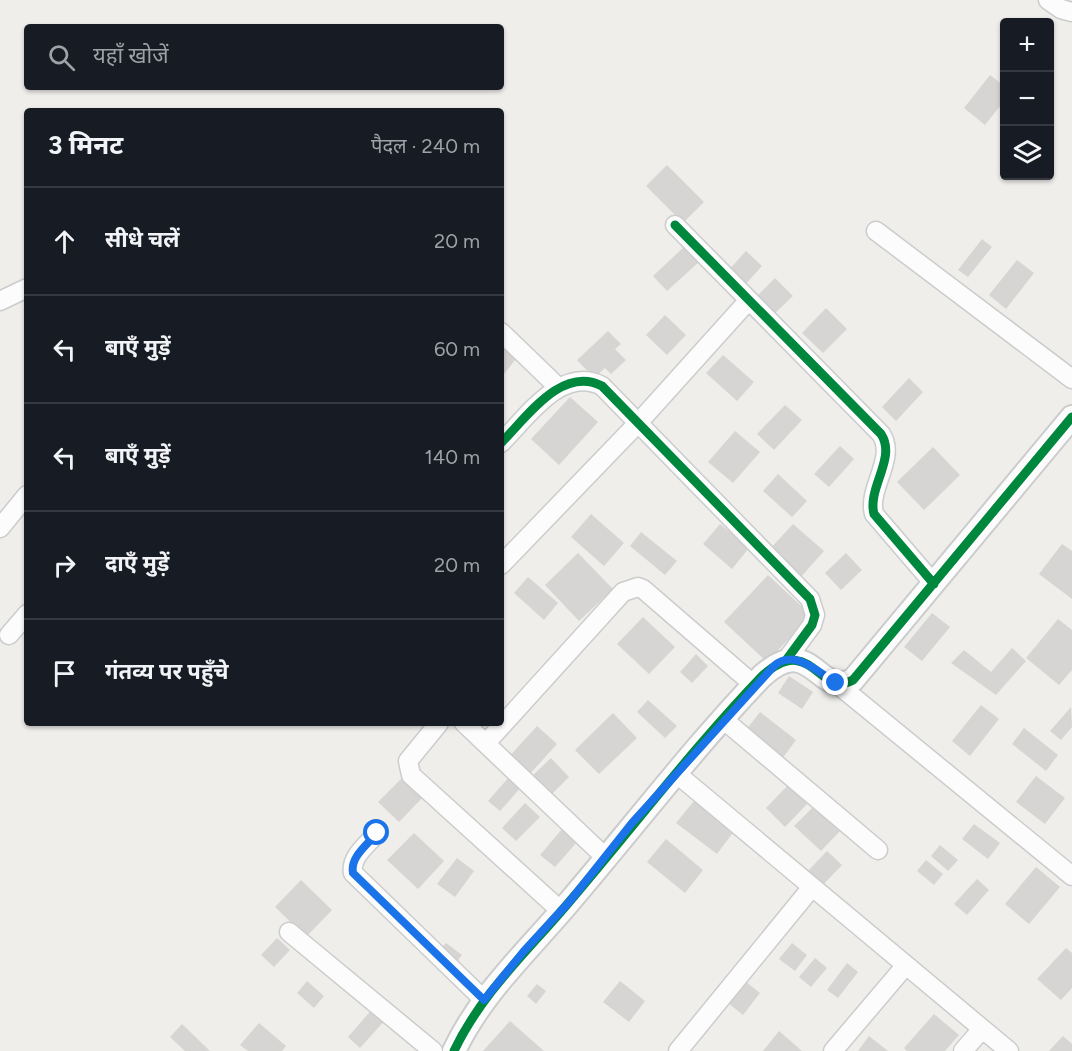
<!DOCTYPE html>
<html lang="hi">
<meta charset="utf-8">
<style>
body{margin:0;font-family:Figtree,"Noto Sans Devanagari",sans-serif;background:#242831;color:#f1f3f6}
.controls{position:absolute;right:18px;top:18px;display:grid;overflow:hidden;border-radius:6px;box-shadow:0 2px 4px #0004}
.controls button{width:54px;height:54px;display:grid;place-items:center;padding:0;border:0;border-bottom:2px solid #363941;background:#171b24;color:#f1f3f6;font:30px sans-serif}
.stop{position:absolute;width:18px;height:18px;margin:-14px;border:4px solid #1a73e8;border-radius:50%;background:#fff}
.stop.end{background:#1a73e8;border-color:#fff;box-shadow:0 2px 6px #0008}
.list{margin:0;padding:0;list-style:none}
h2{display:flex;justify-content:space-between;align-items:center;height:78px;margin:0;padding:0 24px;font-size:26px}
h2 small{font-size:20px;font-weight:400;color:#9ea1a6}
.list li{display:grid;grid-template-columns:39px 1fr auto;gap:18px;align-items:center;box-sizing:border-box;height:108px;padding:0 24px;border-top:2px solid #363941}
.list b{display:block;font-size:22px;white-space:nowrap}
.list em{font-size:20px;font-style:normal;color:#9ea1a6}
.icon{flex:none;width:33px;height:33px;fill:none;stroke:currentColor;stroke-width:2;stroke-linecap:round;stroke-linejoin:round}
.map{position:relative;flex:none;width:1072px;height:1051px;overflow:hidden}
.search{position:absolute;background:#171b24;box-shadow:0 2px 4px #0004;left:24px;top:24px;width:480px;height:66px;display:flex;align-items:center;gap:15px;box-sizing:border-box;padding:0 21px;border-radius:6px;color:#9ea1a6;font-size:22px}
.panel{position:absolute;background:#171b24;box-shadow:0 2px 4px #0004;left:24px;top:108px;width:480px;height:618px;border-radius:6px}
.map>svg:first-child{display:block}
</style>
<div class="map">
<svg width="1072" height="1051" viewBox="0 0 1072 1051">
<rect width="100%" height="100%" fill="#efeeea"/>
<path fill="#d6d5d3" d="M990,75L1004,86V101L985,125L964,108Z
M667,165L704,202L683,223L646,186Z
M982,239L992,247L968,277L958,270Z
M685,246L700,261L667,291L653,276Z
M746,251L762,266L743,287L726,273Z
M1017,260L1034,273L1006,309L989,295Z
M775,278L793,296L771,317L753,300Z
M826,308L847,329L823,353L802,333Z
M665,315L686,335L667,355L646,335Z
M608,331L621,344L615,349L626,360L611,374L605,368L594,378L577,360Z
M501,341L519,355L501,378Z
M723,355L754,382L737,401L706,373Z
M909,378L923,392L896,421L882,407Z
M570,397L598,422L559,465L531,439Z
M785,405L802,420L774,450L757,434Z
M735,431L760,452L733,483L708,462Z
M840,446L854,459L829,487L814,474Z
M933,447L960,475L924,510L897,482Z
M778,474L807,501L792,517L763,491Z
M591,514L624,543L604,566L571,537Z
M720,524L749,548L732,569L703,544Z
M793,524L824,551L800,578L769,550Z
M641,532L677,561L665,575L630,546Z
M1062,544L1072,551V599L1039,574Z
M578,553L613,589L579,621L545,585Z
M846,553L862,570L841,590L825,573Z
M768,575L811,615L767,662L724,622Z
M528,577L558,603L544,620L514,593Z
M932,613L950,627L922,661L904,647Z
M643,617L675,647L649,674L617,644Z
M1058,619L1072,630V670L1059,685L1026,658Z
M1012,648L1026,661L996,695L951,663L964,650L991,672Z
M696,654L708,666L692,683L680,672Z
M789,676L813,692L802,709L778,693Z
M648,700L677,726L665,738L637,712Z
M981,705L999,719L970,756L952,741Z
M1071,707L1072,727L1061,740L1050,731Z
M760,712L796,740L779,763L742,735Z
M613,713L637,738L599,774L575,750Z
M537,726L557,744L528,776L508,758Z
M1024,728L1058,755L1046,771L1012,744Z
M551,758L569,777L550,796L531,777Z
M510,776L522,786L500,811L488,801Z
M1036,776L1065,798L1045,824L1016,802Z
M403,777L424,796L399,822L378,802Z
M792,781L811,800L785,827L766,808Z
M698,796L738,826L717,854L676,823Z
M525,803L540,817L516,841L502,828Z
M816,804L842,829L821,851L794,826Z
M974,824L1000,843L988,859L962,839Z
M563,828L578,841L555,867L540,855Z
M414,833L444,861L418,889L387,860Z
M666,839L703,870L685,893L647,862Z
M940,845L958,860L948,871L931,856Z
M827,851L842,865L822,886L807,872Z
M457,858L474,871L455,897L437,884Z
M926,860L943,874L934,885L917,871Z
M1036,867L1060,887L1029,924L1005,904Z
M977,879L989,890L967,915L954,904Z
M301,880L332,910L306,937L275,907Z
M277,938L290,950L274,967L261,955Z
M446,943L462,955L455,964L439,951Z
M792,943L807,955L795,971L779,959Z
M1066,948L1072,953V988L1061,1000L1037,979Z
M815,958L827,968L811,987L799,977Z
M847,963L858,972L838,998L827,990Z
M740,977L760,993L743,1015L723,999Z
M307,981L324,996L314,1008L297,993Z
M620,981L645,1001L629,1022L603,1002Z
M537,984L546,991L536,1004L527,996Z
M374,1007L387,1018L360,1048L348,1037Z
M934,1014L959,1035L945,1051H907L904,1048Z
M510,1021L544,1051H483Z
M259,1023L286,1046L282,1051H248L240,1045Z
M182,1024L210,1051H185L170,1037Z
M779,1031L802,1051H763Z
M869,1036L888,1051H858Z
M1063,1036L1072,1044V1051H1049Z"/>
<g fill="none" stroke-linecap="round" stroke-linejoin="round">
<defs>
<path id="minor" d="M1048,0L1061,9L1072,12
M675,225L881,434C897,458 867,488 874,514L934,584
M876,231L1072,379
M0,301L27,288
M501,332L558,387
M501,443C527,417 562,365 602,386L810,599L815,615L812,625L787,659
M0,528L27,495
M501,565L639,422L748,301
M9,635L27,614
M836,683L1072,876
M724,720L878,850
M439,723L408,761L411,775L561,911
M464,723L605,857
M486,743L623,592L638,587L643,589L754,685
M677,774L1009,1051
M377,833C367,845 350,857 353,873L484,1000
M289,932L433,1051
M678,1051L812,887
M833,1051L906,965
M963,1051L982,1029"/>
<path id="tertiary" d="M454,1051C482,992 529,950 570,901C634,826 694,747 762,676C812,631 818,699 853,680L1072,417"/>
</defs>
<use href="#minor" stroke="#cbcccc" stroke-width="21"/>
<use href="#tertiary" stroke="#cbcccc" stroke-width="26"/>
<use href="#minor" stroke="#fdfcfc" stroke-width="18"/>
<use href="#tertiary" stroke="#fdfcfc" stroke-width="22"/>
<defs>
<path id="cycleway" d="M675,225L881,434C897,458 867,488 874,514L934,584
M501,443C527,417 562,365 602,386L810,599L815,615L812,625L787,659
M454,1051C482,992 529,950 570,901C634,826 694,747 762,676C812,631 818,699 853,680L1072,417"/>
</defs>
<use href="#cycleway" stroke="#fff" stroke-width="13"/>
<use href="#cycleway" stroke="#00873e" stroke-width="9"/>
</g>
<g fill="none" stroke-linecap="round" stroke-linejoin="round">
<path stroke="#1a73e8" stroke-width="8" d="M377,833C367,845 350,857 353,873L484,1000L524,951L570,901L632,823L774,666C794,648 818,672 836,683"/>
</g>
</svg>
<div class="controls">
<button>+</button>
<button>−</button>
<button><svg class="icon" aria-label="layers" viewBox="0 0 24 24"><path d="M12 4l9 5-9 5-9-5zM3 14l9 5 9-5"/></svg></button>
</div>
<div class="stop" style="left:377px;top:833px"></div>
<div class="stop end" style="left:836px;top:683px"></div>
<div class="search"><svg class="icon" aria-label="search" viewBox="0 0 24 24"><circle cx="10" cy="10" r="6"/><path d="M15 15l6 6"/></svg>यहाँ खोजें</div>
<section class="panel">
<h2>3 मिनट<small>पैदल · 240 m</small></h2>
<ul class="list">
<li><svg class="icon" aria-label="ahead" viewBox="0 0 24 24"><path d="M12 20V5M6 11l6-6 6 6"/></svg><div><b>सीधे चलें</b></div><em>20 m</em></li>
<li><svg class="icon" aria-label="left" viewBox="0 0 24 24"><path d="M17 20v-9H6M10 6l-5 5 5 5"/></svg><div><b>बाएँ मुड़ें</b></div><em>60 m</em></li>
<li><svg class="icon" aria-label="left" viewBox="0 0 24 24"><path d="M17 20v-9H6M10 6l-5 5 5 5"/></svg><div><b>बाएँ मुड़ें</b></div><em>140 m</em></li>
<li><svg class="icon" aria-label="right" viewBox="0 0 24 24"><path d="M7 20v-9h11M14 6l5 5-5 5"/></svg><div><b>दाएँ मुड़ें</b></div><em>20 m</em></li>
<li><svg class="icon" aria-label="arrive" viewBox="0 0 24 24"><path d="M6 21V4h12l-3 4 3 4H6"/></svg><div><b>गंतव्य पर पहुँचे</b></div></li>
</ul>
</section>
</div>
